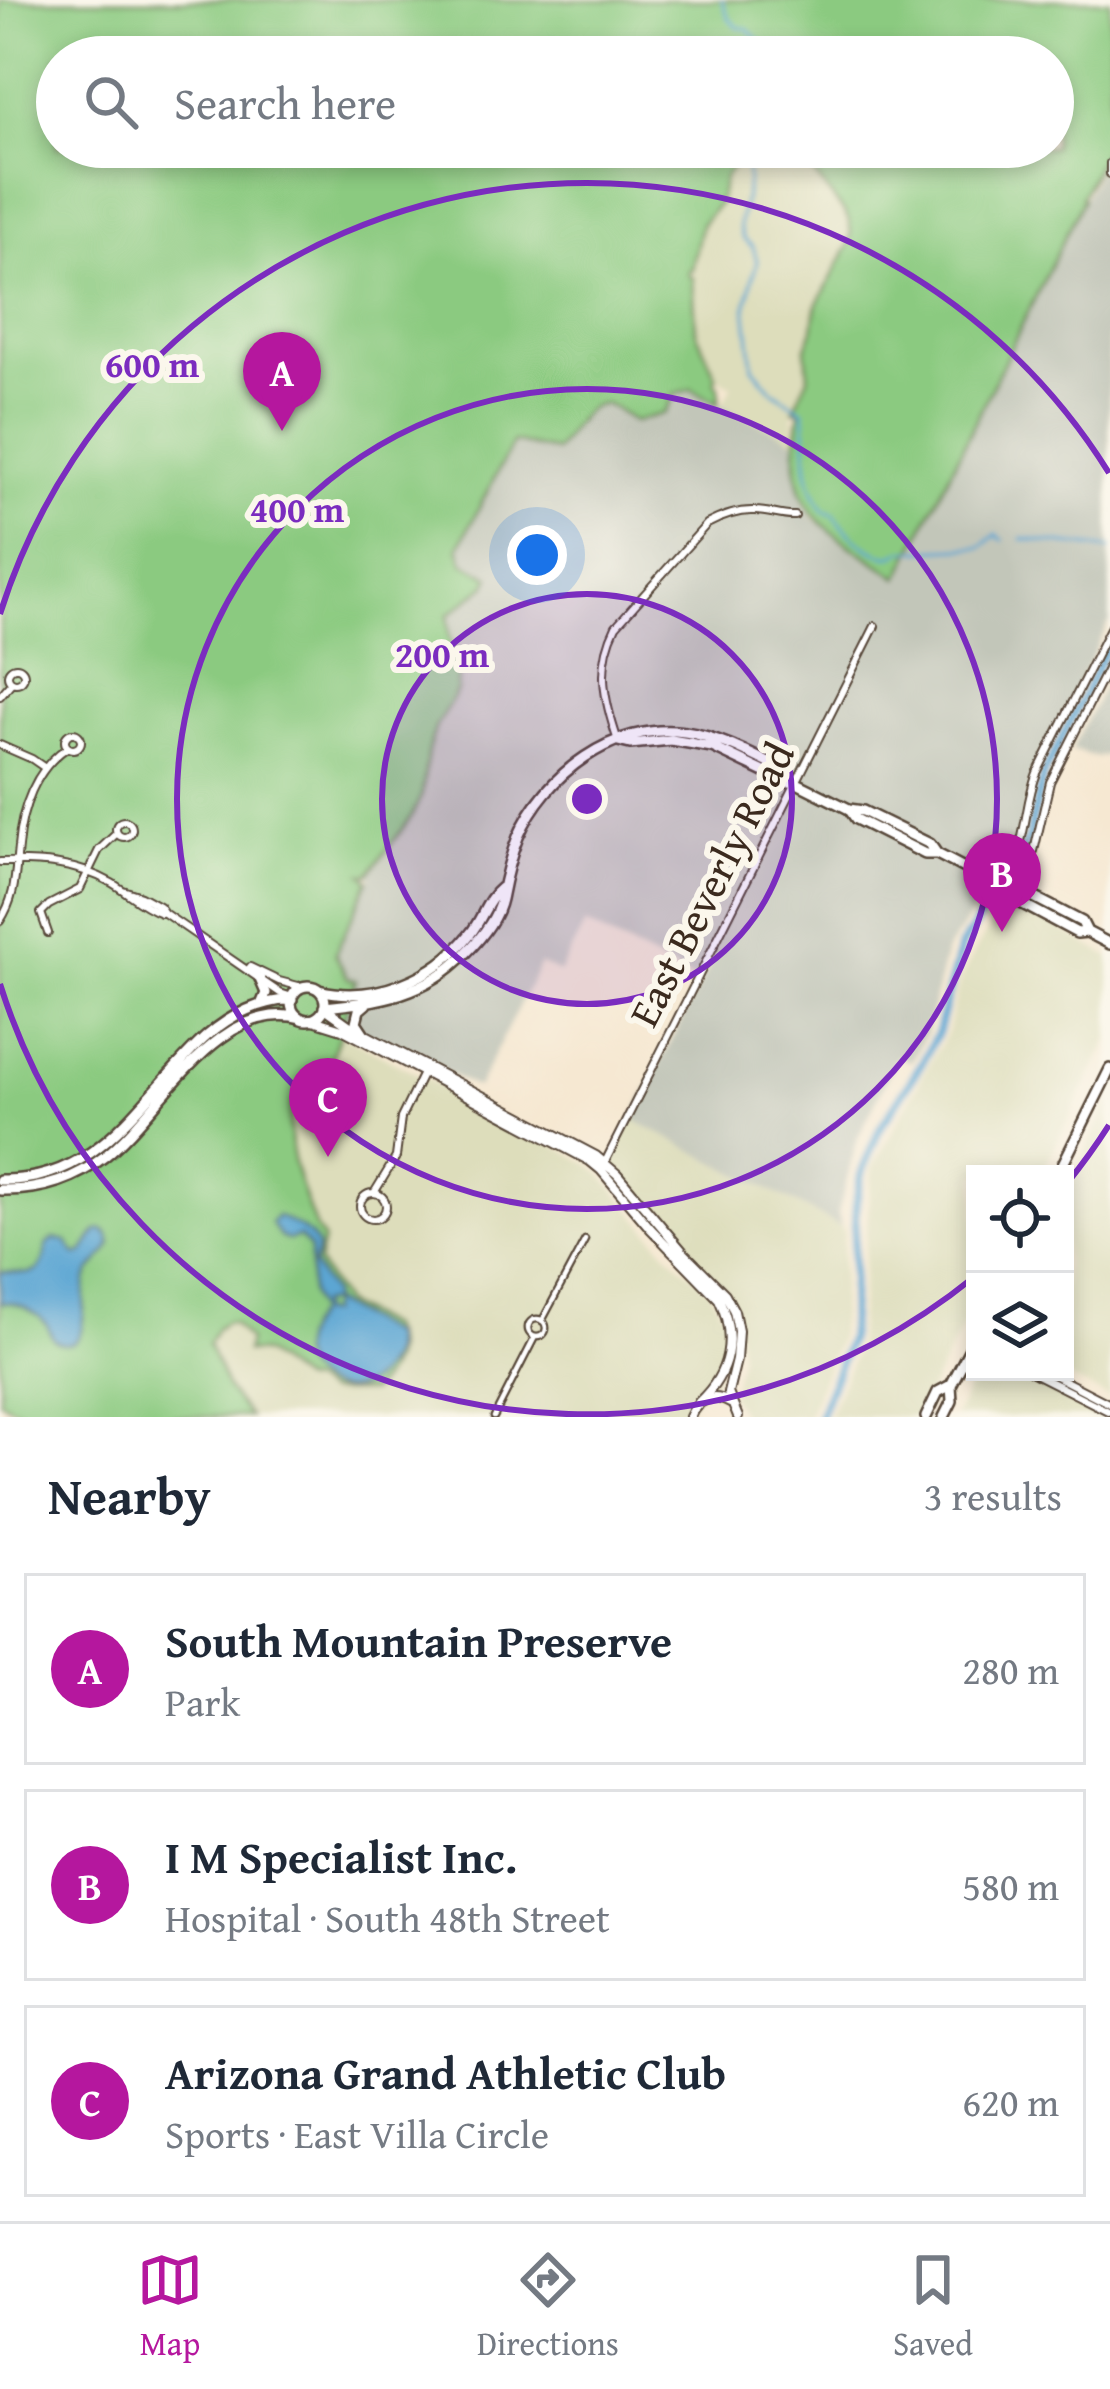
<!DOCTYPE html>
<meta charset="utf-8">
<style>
body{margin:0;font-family:"Gentium Book Plus",serif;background:#f6f6f7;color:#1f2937}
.controls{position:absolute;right:36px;bottom:36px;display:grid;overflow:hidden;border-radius:0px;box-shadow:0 6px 18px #0003}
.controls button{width:108px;height:108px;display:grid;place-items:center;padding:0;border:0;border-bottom:3px solid #e0e1e3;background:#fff;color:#1f2937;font:60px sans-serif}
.you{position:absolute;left:537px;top:555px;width:42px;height:42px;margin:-30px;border:9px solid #fff;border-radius:50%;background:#1a73e8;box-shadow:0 0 0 18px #1a73e833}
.badge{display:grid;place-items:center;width:78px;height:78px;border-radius:50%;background:#b5179e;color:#fff;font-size:39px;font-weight:700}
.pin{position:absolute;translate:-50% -99px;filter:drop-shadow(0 3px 6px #0008)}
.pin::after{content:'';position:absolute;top:63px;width:42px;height:36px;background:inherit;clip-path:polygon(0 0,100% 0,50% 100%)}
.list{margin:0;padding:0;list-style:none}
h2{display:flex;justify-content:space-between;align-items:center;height:156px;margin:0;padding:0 48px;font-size:51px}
h2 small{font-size:39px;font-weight:400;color:#747a83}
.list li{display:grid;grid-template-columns:78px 1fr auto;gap:36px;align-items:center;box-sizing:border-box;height:192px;margin:0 24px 24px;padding:0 24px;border:3px solid #e0e1e3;border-radius:0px}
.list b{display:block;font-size:45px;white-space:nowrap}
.list p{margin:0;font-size:39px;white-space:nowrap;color:#747a83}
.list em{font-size:39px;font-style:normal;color:#747a83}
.icon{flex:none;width:66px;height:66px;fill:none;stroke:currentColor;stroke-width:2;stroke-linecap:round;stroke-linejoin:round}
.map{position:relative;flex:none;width:1110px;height:1417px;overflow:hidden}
.search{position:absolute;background:#fff;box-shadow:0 6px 18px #0003;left:36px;right:36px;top:36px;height:132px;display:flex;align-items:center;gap:30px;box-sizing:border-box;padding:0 42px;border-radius:66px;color:#747a83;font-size:45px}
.sheet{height:804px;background:#fff}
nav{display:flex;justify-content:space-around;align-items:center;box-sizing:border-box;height:168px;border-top:3px solid #e0e1e3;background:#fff;font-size:33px;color:#747a83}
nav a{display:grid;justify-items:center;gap:6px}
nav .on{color:#b5179e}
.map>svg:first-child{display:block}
</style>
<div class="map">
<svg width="1110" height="1417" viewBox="0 0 1110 1417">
<rect width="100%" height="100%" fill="#fbf7ec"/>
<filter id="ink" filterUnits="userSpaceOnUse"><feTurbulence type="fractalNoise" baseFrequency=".00833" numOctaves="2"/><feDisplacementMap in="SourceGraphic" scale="24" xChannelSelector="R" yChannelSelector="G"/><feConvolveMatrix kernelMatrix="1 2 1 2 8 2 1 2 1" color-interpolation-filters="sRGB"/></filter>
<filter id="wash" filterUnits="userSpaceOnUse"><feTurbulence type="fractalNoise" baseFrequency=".004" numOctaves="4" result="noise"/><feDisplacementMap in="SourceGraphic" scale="48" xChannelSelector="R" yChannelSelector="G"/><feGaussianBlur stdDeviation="2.7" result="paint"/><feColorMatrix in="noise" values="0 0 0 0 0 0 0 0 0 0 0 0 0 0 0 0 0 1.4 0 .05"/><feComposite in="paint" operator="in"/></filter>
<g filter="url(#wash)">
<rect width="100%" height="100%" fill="#f6e8d2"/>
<path fill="#ddb" d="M760,147H770L811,168L831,191L849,221L851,233L844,255L816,306L812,329L805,341L807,378L793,413L795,441L722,404L732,386L716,376L696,331L692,269L697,235L701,225L718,204L729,170L738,161L747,160Z
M1008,900L1110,957V1038L1041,1174H975V1302L916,1417H828L856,1350L872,1168L947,1032L960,980L982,939Z
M322,1024L588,1163L601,1174L668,1253L710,1292L725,1319L726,1342L714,1381L694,1401L685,1417H243L222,1392L204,1349L209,1329L229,1317L263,1353L302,1382L312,1383L342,1306L316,1263L303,1222L218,1044Z
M1110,1099V1398L1058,1372H1065V1196Z
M632,1119L844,1229L839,1338L807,1417H743L731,1396L740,1354L735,1308L726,1289L687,1254L611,1164Z
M977,1372H1018L1106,1417H954Z"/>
<path fill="#c2c6b9" d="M1108,149L1110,621L1037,766L1028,789L1019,843L1011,859L946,951L926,1034L911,1062L898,1056L858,1137L838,1213L841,1227L632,1119L712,960L709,958L696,981L585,924L559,973L540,964L477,1088L390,1044L340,1025L356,981L348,979L334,954L372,877L369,874L404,829L422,794L428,751L436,726L452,702L459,665L449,637L448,615L487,585L491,578L463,563L459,547L513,442L558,448L583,412L599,405L675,394L691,389L795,441L797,474L803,502L813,518L844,543L899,577Z
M1110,674V755L1096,757L1071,750Z"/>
<path fill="#8bca80" stroke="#637a4f" stroke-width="3" d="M0,0H1110V150L1105,149L1081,197L1083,199L899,578C823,524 782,520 800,411L794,410L808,377L806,347L813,329L816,307L848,247L851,233L849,221L845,213L809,168L769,147H1053V57H57V147H760L747,160L738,161L725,176L718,204L701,225L692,269L689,270V276L693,278L696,331L716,376L715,382L719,386V403L691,389L675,394L665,413L634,422C627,418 616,407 608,405C584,398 568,437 555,451L513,442L459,547L464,563L491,577L487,585L448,615L449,637L459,665L457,691L436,726L428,751L422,794L412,816L369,874H363L369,880L335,954L348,978L356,980C341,1020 334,1077 301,1105L292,1103C284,1151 300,1184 316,1229L323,1239L318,1263L344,1304L387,1327C402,1350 389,1374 371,1392H327L312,1383L302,1382L263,1353L245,1352L248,1341L233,1323L226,1322L216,1329L208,1344L227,1389L249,1417H31L0,1401Z"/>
<path fill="#5ba6d3" stroke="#4b6878" stroke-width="3" d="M277,1216C288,1221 313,1233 317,1246C318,1252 315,1259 313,1265L331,1293V1302L319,1304L321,1313H328L330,1304L334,1303L390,1335C393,1346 392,1352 387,1362C364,1411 295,1389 300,1346C302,1332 310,1322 317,1312L310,1294V1248L299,1237L287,1240L280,1237L271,1223Z
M103,1230L109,1235L111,1245C105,1257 94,1264 88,1275C80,1288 93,1357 58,1342C50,1338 52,1334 48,1327C39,1312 16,1300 0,1303V1272C29,1272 42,1283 47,1245L54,1239L66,1241L76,1255L83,1253L97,1231Z"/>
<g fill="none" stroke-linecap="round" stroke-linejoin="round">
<path stroke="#5ba6d3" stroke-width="3" d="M722,0L729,18L739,28H747L766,46V57
M755,147L744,160L748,181L739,226L743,239L753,247L757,261L746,307L753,367L772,390L804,411C809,453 800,471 824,511L834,514C842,528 865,549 882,554C892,557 893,555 902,551L981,547L996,535L1003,540
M1022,539L1110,549"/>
<path stroke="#5ba6d3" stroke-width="8" d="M1015,867L1029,835L1043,775L1110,642
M819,1417L849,1339L856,1203L861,1174L880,1128L923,1061L938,1031L961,946L993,898"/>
</g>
</g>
<g filter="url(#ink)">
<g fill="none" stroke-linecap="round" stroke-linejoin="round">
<defs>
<path id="pedestrian" d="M528 1328a9 9 0 1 1 18 0a9 9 0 1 1-18 0Z
M542,1321L585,1240
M494,1417L535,1337"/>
<path id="minor" d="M1110,163V174
M8 675a8 8 0 1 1 16 0a8 8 0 1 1-16 0Z
M0,696L12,682
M65 741a8 8 0 1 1 16 0a8 8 0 1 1-16 0Z
M618,741C604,700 596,666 616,626L707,524C722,516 737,510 755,511C770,511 781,517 795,516
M0,745L32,759L45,768
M116 829a8 8 0 1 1 16 0a8 8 0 1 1-16 0Z
M0,862C39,861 77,863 112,883C129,893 141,906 161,913
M971,868L999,869L1010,862
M998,885C1006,871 1016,857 1021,841C1027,818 1028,795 1037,773L1110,628
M123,890L141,896L159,906L164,913L280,993L289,996
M1012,893L1034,851L1050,782L1110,663
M0,921C16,897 15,875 18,847C21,810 35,768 68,747
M48,933L41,913L49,905L80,889L99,850L117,833
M250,967L279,981L302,987
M603,1166L875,626
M374,1193L396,1157L401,1118L424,1071
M360 1206a13 13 0 1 1 26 0a13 13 0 1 1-26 0Z
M1031,1372L1110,1412
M1048,1372L1110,1404"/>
<path id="tertiary" d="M325,1008L353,1028L596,1156L617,1174L684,1253L725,1294L734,1311L738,1331L736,1360L728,1393L738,1417
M310,1019L342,1029L590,1161L601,1170L651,1229L719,1299C737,1337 730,1373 699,1402
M690,1417C697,1399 713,1393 730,1403"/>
<path id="secondary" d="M618,741L630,744L671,740L712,747L783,781L797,783L849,809L863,811L930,844L937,854
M849,809L856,819L925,854H937L1012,893L1019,902L1077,933L1087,932L1110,944
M1012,893H1026L1082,922L1087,932
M260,979L266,993L261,1005
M291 1003a17 17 0 1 1 34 0a17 17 0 1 1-34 0Z
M319,990C374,1004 436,978 470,934C482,920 487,899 501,888
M324,1007C380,1001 426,995 466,953C480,939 497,918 501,899C505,878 510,857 518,837C545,774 614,722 685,732C721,737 754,756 787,772L797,783
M364,1034L356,1022L359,1010L366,1004
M0,1180C79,1182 120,1130 168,1076C192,1050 213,1025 247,1010C261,1004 276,999 292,1000
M0,1190C38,1191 75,1180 105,1156C161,1112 218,997 301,1018"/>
<path id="primary" d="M1058,1174L1110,1069
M926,1417L938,1392L951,1385
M944,1417L952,1401L951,1385L975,1339"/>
</defs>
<use href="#pedestrian" stroke="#574639" stroke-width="9"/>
<use href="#minor" stroke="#574639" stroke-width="10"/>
<use href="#tertiary" stroke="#574639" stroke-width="12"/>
<use href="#secondary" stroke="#574639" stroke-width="14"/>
<use href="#primary" stroke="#574639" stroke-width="14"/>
<use href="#pedestrian" stroke="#fff" stroke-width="4.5"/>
<use href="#minor" stroke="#fff" stroke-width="6"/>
<use href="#tertiary" stroke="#fff" stroke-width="8"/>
<use href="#secondary" stroke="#fff" stroke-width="9"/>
<use href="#primary" stroke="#fff" stroke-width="9"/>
</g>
</g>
<circle cx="587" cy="799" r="205" fill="#7b2cbf" fill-opacity=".12"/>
<g fill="none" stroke="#7b2cbf" stroke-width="6">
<circle cx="587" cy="799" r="205"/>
<circle cx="587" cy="799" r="410"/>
<path d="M1109 1125A615 615 0 0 1 1068 1182M974 1277A615 615 0 0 1 0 984M0 614A615 615 0 0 1 1109 473"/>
</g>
<g text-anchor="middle" stroke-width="12" stroke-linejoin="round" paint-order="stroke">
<g font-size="42" fill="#3b2a1e" stroke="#fbf7ec">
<text transform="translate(711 884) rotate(-63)" y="15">East Beverly Road</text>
</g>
</g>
<circle cx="587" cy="799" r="18" fill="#7b2cbf" stroke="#fbf7ec" stroke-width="6"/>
<g font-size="36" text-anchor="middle" font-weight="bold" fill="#7b2cbf" stroke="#fbf7ec" stroke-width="12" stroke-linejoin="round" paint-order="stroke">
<text x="152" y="377">600 m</text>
<text x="297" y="522">400 m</text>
<text x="442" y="667">200 m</text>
</g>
</svg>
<div class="controls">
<button><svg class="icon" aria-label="locate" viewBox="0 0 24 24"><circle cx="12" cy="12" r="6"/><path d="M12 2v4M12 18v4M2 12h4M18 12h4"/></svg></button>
<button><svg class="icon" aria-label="layers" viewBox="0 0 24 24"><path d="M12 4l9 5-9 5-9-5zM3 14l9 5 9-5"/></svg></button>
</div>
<div class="you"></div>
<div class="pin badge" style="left:282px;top:431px">A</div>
<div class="pin badge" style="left:1002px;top:932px">B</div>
<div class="pin badge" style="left:328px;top:1157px">C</div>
<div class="search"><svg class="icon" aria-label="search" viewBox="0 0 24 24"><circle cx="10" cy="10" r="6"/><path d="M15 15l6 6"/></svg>Search here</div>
</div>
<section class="sheet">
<h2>Nearby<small>3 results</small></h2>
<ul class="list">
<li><span class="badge">A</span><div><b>South Mountain Preserve</b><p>Park</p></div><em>280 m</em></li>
<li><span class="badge">B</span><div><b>I M Specialist Inc.</b><p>Hospital · South 48th Street</p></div><em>580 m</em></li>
<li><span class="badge">C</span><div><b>Arizona Grand Athletic Club</b><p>Sports · East Villa Circle</p></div><em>620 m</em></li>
</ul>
</section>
<nav>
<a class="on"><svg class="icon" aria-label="map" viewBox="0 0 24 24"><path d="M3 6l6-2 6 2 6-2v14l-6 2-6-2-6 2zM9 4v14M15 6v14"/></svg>Map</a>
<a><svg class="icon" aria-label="directions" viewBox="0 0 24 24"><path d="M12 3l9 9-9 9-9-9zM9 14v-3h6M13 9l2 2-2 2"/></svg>Directions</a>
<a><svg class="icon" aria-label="saved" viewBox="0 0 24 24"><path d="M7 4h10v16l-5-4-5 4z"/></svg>Saved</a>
</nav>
